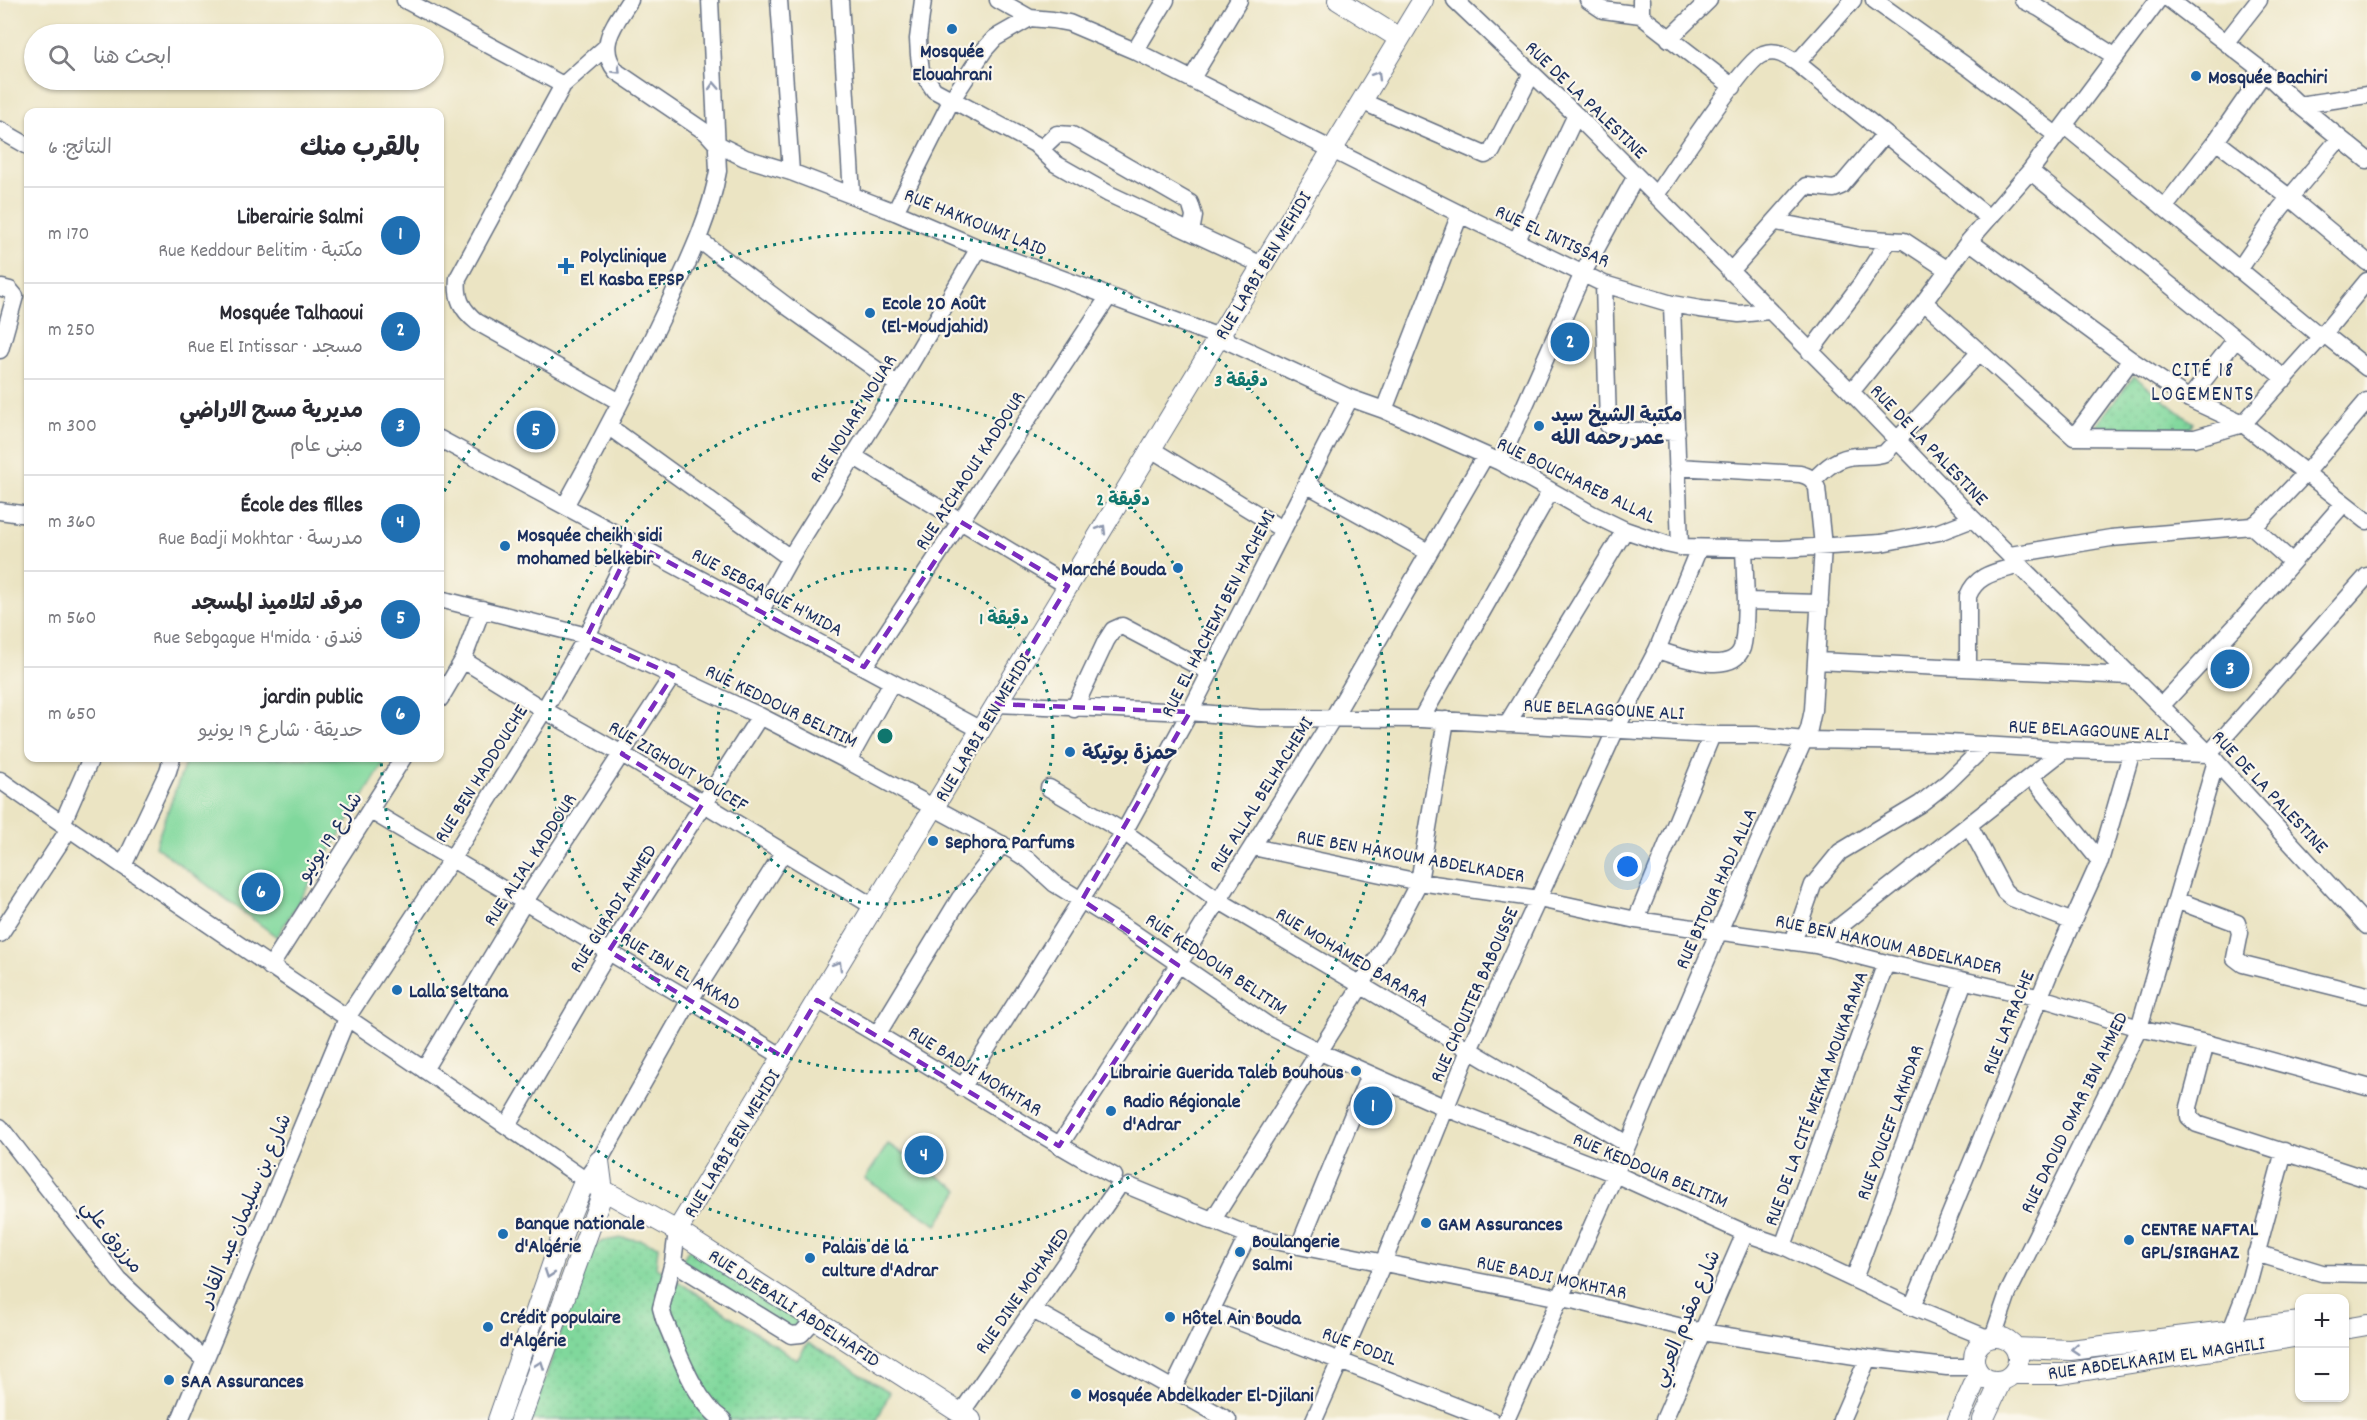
<!DOCTYPE html>
<html lang="ar">
<meta charset="utf-8">
<style>
body{margin:0;font-family:Dekko,"Playpen Sans Arabic",sans-serif;background:#f2f2f3;color:#2b2b33;direction:rtl}
.controls{position:absolute;right:18px;bottom:18px;display:grid;overflow:hidden;border-radius:12px;box-shadow:0 2px 4px #0004}
.controls button{width:54px;height:54px;display:grid;place-items:center;padding:0;border:0;border-bottom:2px solid #e1e1e2;background:#fff;color:#2b2b33;font:30px sans-serif}
.you{position:absolute;left:1628px;top:867px;width:21px;height:21px;margin:-15px;border:4px solid #fff;border-radius:50%;background:#1a73e8;box-shadow:0 0 0 9px #1a73e833}
.badge{display:grid;place-items:center;width:39px;height:39px;border-radius:50%;background:#1f6fb2;color:#fff;font-size:20px;font-weight:700}
.pin{position:absolute;translate:-50% -50%;border:3px solid #fff;box-shadow:0 2px 6px #0006}
.list{margin:0;padding:0;list-style:none}
h2{display:flex;justify-content:space-between;align-items:center;height:78px;margin:0;padding:0 24px;font-size:26px}
h2 small{font-size:20px;font-weight:400;color:#7c7c81}
.list li{display:grid;grid-template-columns:39px 1fr auto;gap:18px;align-items:center;box-sizing:border-box;height:96px;padding:0 24px;border-top:2px solid #e1e1e2}
.list b{display:block;font-size:22px;white-space:nowrap}
.list p{margin:0;font-size:20px;white-space:nowrap;color:#7c7c81}
.list em{font-size:20px;font-style:normal;color:#7c7c81}
.icon{flex:none;width:33px;height:33px;fill:none;stroke:currentColor;stroke-width:2;stroke-linecap:round;stroke-linejoin:round}
.map{position:relative;flex:none;width:2367px;height:1420px;overflow:hidden;direction:ltr}
.search{position:absolute;background:#fff;box-shadow:0 2px 4px #0004;left:24px;top:24px;width:420px;height:66px;display:flex;align-items:center;gap:15px;box-sizing:border-box;padding:0 21px;border-radius:33px;color:#7c7c81;font-size:22px}
.panel{position:absolute;background:#fff;box-shadow:0 2px 4px #0004;left:24px;top:108px;width:420px;height:654px;border-radius:12px;direction:rtl}
.map>svg:first-child{display:block}
</style>
<div class="map">
<svg width="2367" height="1420" viewBox="0 0 2367 1420">
<defs>
<pattern id="grass-dots" width="8" height="8" patternUnits="userSpaceOnUse" patternTransform="scale(1.5)"><rect width="8" height="8" fill="#80d89c"/><path d="M2 2h.1M6 6h.1" fill="none" stroke="#6eba89" stroke-width="1.8" stroke-linecap="round"/></pattern>
</defs>
<rect width="100%" height="100%" fill="#fbf7ec"/>
<filter id="ink" filterUnits="userSpaceOnUse"><feTurbulence type="fractalNoise" baseFrequency=".0167" numOctaves="2"/><feDisplacementMap in="SourceGraphic" scale="12" xChannelSelector="R" yChannelSelector="G"/><feConvolveMatrix kernelMatrix="1 2 1 2 8 2 1 2 1" color-interpolation-filters="sRGB"/></filter>
<filter id="wash" filterUnits="userSpaceOnUse"><feTurbulence type="fractalNoise" baseFrequency=".008" numOctaves="4" result="noise"/><feDisplacementMap in="SourceGraphic" scale="24" xChannelSelector="R" yChannelSelector="G"/><feGaussianBlur stdDeviation="1.35" result="paint"/><feColorMatrix in="noise" values="0 0 0 0 0 0 0 0 0 0 0 0 0 0 0 0 0 1.4 0 .05"/><feComposite in="paint" operator="in"/></filter>
<g filter="url(#wash)">
<rect width="100%" height="100%" fill="#ebe4c3"/>
<path fill="url(#grass-dots)" stroke="#4e847d" stroke-width="1.5" d="M2134,376L2193,423L2184,435L2093,429Z
M622,1238L640,1240L658,1246L656,1267L797,1360L808,1343L890,1392L877,1420H531L589,1249L603,1241Z
M689,1249L802,1322L795,1333L682,1260Z"/>
<path fill="#80d89c" stroke="#4e847d" stroke-width="1.5" d="M187,758H387L277,937L155,846Z
M888,1144L959,1190L937,1225L865,1179Z"/>
</g>
<g filter="url(#ink)">
<g fill="none" stroke-linecap="round" stroke-linejoin="round">
<defs>
<path id="minor" d="M405,0L563,85
M630,0C615,24 595,46 617,72L707,133L717,144L745,158L791,172L895,212L979,248L1219,337L1350,398L1384,410L1500,462L1592,514L1625,530L1666,544L1680,547L1781,549L1881,543L1939,532L1973,519
M779,0L791,172
M840,0L852,195
M923,0L918,39L919,55L921,70L934,90L1035,144L1056,164L1109,194L1262,265
M998,0L1030,18
M1455,0L1576,115L1851,392L1973,519L2209,754L2367,926
M1588,0L1603,10L1641,15
M1641,0V15L1645,19L1733,87
M1874,0L1969,68L2056,135
M2023,0L2039,8L2116,57
M2170,0L2264,72L2299,105L2367,160
M1669,39L1709,0
M2226,42L2259,0
M607,46L563,85L458,278C456,298 461,309 477,322L620,402
M1135,51L1166,0
M1797,63L1853,0
M1192,78L1239,0
M1361,101L1485,155L1492,151L1532,73
M2299,105L2367,95
M2065,126L2321,337L2367,281
M0,130L28,146
M2216,141L2290,198L2367,262
M1041,149L1057,134L1072,135L1190,203L1194,216L1191,232
M2030,171L2285,379
M1656,195C1671,173 1746,59 1763,54C1777,49 1786,56 1797,63L1989,218
M2164,208L2216,141L2264,72
M895,212L952,99L985,49L995,38L1030,18L1053,20L1069,23L1135,51L1460,214L1604,284L1672,304L1700,309L1739,314L1769,311
M1776,222L1859,238L1904,241L1948,270
M698,239L788,307L898,385
M1969,241L2131,360L2189,399L2243,424L2367,521
M1516,242L1576,115
M2239,270L2280,209L2339,139
M1730,272L1806,186L1834,189L1841,186L1885,134
M1604,284L1608,425L1615,430L1677,432
M1924,302L2074,437L2195,438L2243,424L2321,337
M1672,304L1680,547
M2324,334L2367,368
M0,350L15,296L10,290L2,288
M1810,352L1861,284L1889,240
M1851,392L1924,302L1969,241L2030,171L2158,0
M2189,399L2236,339
M1384,410L1460,214
M608,426L790,558
M2074,437L2131,360
M440,439L981,730
M1151,449L1283,530
M853,456L1068,586
M1500,462L1583,273L1636,176
M1813,481C1826,467 1838,457 1857,456C1867,455 1876,457 1885,453L1980,352
M1306,484L1428,552
M565,506C603,438 638,369 671,299C690,258 710,217 718,171L710,0
M0,511L28,515
M2252,526L2292,562
M1744,549L1746,601
M2010,555L2111,538L2252,526L2262,519L2305,474L2367,401
M440,599L587,636L760,716L848,761L1016,852L1030,861L1055,884L1128,929L1269,1026L1318,1051L1446,1108L1615,1174L1745,1233L1783,1246L1912,1307L1987,1338
M761,610L790,558L898,385L979,248
M1657,650C1677,656 1732,677 1742,648C1746,634 1745,616 1746,601L1820,603
M463,660L544,710L622,754L874,907
M1817,661L2130,676
M864,667L1109,296
M1968,668V596C1977,573 1998,572 2020,565
M440,699L463,660L482,609
M996,704L1190,712L1258,718L1421,719L1712,735H1756L1804,740L1932,742L2064,750L2209,754
M2161,706L2246,615L2344,503
M1074,709L1106,641L1113,630L1122,626L1209,672
M1421,719L1550,492
M1507,724L1625,530
M2209,754L2367,576
M848,761L892,682
M2031,776L2100,861
M0,780C193,917 391,1045 585,1180L599,1161L690,1000L783,853
M1049,788L1124,832L1218,900L1627,1144
M371,811L690,1000L783,1057
M62,824L91,758
M1969,825L2004,891L2012,898L2073,922
M1253,847L1419,882L1539,899L1636,920L1816,945L1886,963L2041,998L2139,1028L2206,1043L2367,1087
M123,866L168,771L172,758
M2176,900L2237,923L2240,933L2235,958L2243,964L2367,995
M1636,920L1712,735
M0,934L69,829
M1793,942L1813,885L1840,852L1920,804L1948,782L1986,745
M1816,945L2064,750
M270,967L403,758
M817,1000C918,1055 1012,1121 1114,1176
M878,1033L960,898L1002,844
M2206,1043L2189,1107V1117L2197,1124L2367,1179
M424,1070L525,901L673,675
M962,1088L1124,832L1190,712L1350,398
M507,1126L609,951L760,716
M0,1127L119,1280L204,1360
M1059,1146L1178,965L1333,718L1485,456
M1129,1186L1248,1235L1299,1246L1576,1301L1702,1332L1868,1358L1947,1367H1975
M1212,1221L1362,984L1395,928L1419,882L1446,720
M677,1231L673,1262L661,1308L664,1319C678,1350 694,1401 723,1420
M1299,1246L1369,1075
M1783,1246L1886,963
M2256,1253L2322,1273L2367,1274
M673,1262L791,1335L801,1334L814,1320
M1854,1279L1964,981
M1912,1307L2052,967L2100,861L2132,751
M1033,1310L1228,1420
M1212,1311L1491,1420
M1993,1337L2008,1293L2139,1028L2216,761
M2225,1339L2233,1325L2247,1289L2284,1151
M1173,1389L1248,1235
M961,1413L1116,1190
M180,1420L348,1016L451,860L544,710L587,636L633,543
M1314,1420L1383,1263L1469,1050L1616,729L1657,650L1699,548
M1506,1420L1615,1174L1719,931L1809,729L1813,710L1823,546L1817,488C1813,479 1809,476 1800,474L1677,467
M1664,1420L1745,1233
M1841,1420L1868,1358"/>
<path id="tertiary" d="M1338,0L1399,38
M677,1231L1423,0
M2344,1329L2367,1325
M1974 1359a22 22 0 1 1 44 0a22 22 0 1 1-44 0Z
M2015,1348L2070,1350L2300,1322
M2013,1374H2062L2300,1336
M498,1420L566,1225L585,1180L677,1231L971,1420
M520,1420L603,1192L599,1161
M1958,1420L1979,1373
M1983,1420L2001,1381"/>
</defs>
<use href="#minor" stroke="#646e81" stroke-width="19"/>
<use href="#tertiary" stroke="#646e81" stroke-width="22"/>
<use href="#minor" stroke="#fff" stroke-width="16"/>
<use href="#tertiary" stroke="#fff" stroke-width="20"/>
</g>
<defs><path id="oneway-chevron" d="M-2-3.5L2.5 0L-2 3.5" fill="none" stroke-width="1.6" stroke-linecap="round" stroke-linejoin="round" transform="scale(1.5)"/></defs>
<g stroke="#8d97ae">
<use href="#oneway-chevron" transform="translate(617 70) rotate(45)"/>
<use href="#oneway-chevron" transform="translate(1377 75) rotate(-59)"/>
<use href="#oneway-chevron" transform="translate(714 86) rotate(-93)"/>
<use href="#oneway-chevron" transform="translate(1102 529) rotate(-59)"/>
<use href="#oneway-chevron" transform="translate(838 965) rotate(-59)"/>
<use href="#oneway-chevron" transform="translate(549 1274) rotate(109)"/>
<use href="#oneway-chevron" transform="translate(2075 1349) rotate(176)"/>
<use href="#oneway-chevron" transform="translate(540 1365) rotate(-70)"/>
</g>
</g>
<path fill="none" stroke="#7b2cbf" stroke-width="4.5" stroke-dasharray="12 8" stroke-linejoin="round" d="M961,522L1068,586L996,704L1190,712L1082,900L1178,965L1059,1146L817,1000L783,1057L609,951L703,803L622,754L673,675L587,636L633,543L864,667Z"/>
<g fill="none" stroke="#0f766e" stroke-width="3" stroke-dasharray="3 6">
<circle cx="885" cy="736" r="168"/>
<circle cx="885" cy="736" r="336"/>
<path d="M440 499A504 504 0 1 1 381 758"/>
</g>
<g fill="#1f6fb2" stroke="#fbf7ec" stroke-width="2">
<circle cx="952" cy="29" r="6"/>
<circle cx="2196" cy="76" r="6"/>
<path d="M563 257h6v6h6v6h-6v6h-6v-6h-6v-6h6z"/>
<circle cx="870" cy="313" r="6"/>
<circle cx="1539" cy="426" r="6"/>
<circle cx="505" cy="546" r="6"/>
<circle cx="1178" cy="568" r="6"/>
<circle cx="1070" cy="752" r="6"/>
<circle cx="933" cy="841" r="6"/>
<circle cx="397" cy="990" r="6"/>
<circle cx="1356" cy="1071" r="6"/>
<circle cx="1111" cy="1111" r="6"/>
<circle cx="1426" cy="1223" r="6"/>
<circle cx="503" cy="1234" r="6"/>
<circle cx="2129" cy="1240" r="6"/>
<circle cx="1240" cy="1252" r="6"/>
<circle cx="810" cy="1258" r="6"/>
<circle cx="1170" cy="1317" r="6"/>
<circle cx="488" cy="1327" r="6"/>
<circle cx="169" cy="1380" r="6"/>
<circle cx="1076" cy="1394" r="6"/>
</g>
<g text-anchor="middle" stroke-width="4.5" stroke-linejoin="round" paint-order="stroke">
<g font-size="20" font-weight="bold" fill="#1b2f5e" stroke="#fbf7ec" text-anchor="start">
<text x="952" y="57" text-anchor="middle">Mosquée<tspan x="952" dy="23">Elouahrani</tspan></text>
<text x="2208" y="83">Mosquée Bachiri</text>
<text x="580" y="262">Polyclinique<tspan x="580" dy="23">El Kasba EPSP</tspan></text>
<text x="882" y="309">Ecole 20 Août<tspan x="882" dy="23">(El-Moudjahid)</tspan></text>
<text x="1551" y="421">مكتبة الشيخ سيد<tspan x="1551" dy="23">عمر رحمه الله</tspan></text>
<text x="517" y="541">Mosquée cheikh sidi<tspan x="517" dy="23">mohamed belkebir</tspan></text>
<text x="1166" y="575" text-anchor="end">Marché Bouda</text>
<text x="1082" y="759">حمزة بوتيكة</text>
<text x="945" y="848">Sephora Parfums</text>
<text x="409" y="997">Lalla Seltana</text>
<text x="1344" y="1078" text-anchor="end">Librairie Guerida Taleb Bouhous</text>
<text x="1123" y="1107">Radio Régionale<tspan x="1123" dy="23">d'Adrar</tspan></text>
<text x="515" y="1229">Banque nationale<tspan x="515" dy="23">d'Algérie</tspan></text>
<text x="1438" y="1230">GAM Assurances</text>
<text x="2141" y="1235">CENTRE NAFTAL<tspan x="2141" dy="23">GPL/SIRGHAZ</tspan></text>
<text x="1252" y="1247">Boulangerie<tspan x="1252" dy="23">Salmi</tspan></text>
<text x="822" y="1253">Palais de la<tspan x="822" dy="23">culture d'Adrar</tspan></text>
<text x="500" y="1323">Crédit populaire<tspan x="500" dy="23">d'Algérie</tspan></text>
<text x="1182" y="1324">Hôtel Ain Bouda</text>
<text x="181" y="1387">SAA Assurances</text>
<text x="1088" y="1401">Mosquée Abdelkader El-Djilani</text>
</g>
<g font-size="20" fill="#1b2f5e" stroke="#fbf7ec">
<text transform="translate(1587 99) rotate(44)" y="7">RUE DE LA PALESTINE</text>
<text transform="translate(976 221) rotate(22)" y="7">RUE HAKKOUMI LAID</text>
<text transform="translate(1553 235) rotate(25)" y="7">RUE EL INTISSAR</text>
<text transform="translate(1262 265) rotate(-59)" y="7">RUE LARBI BEN MEHIDI</text>
<text transform="translate(852 418) rotate(-58)" y="7">RUE NOUARI NOUAR</text>
<text transform="translate(1930 444) rotate(46)" y="7">RUE DE LA PALESTINE</text>
<text transform="translate(969 470) rotate(-57)" y="7">RUE AICHAOUI KADDOUR</text>
<text transform="translate(1577 479) rotate(26)" y="7">RUE BOUCHAREB ALLAL</text>
<text transform="translate(768 591) rotate(28)" y="7">RUE SEBGAGUE H'MIDA</text>
<text transform="translate(1217 613) rotate(-63)" y="7">RUE EL HACHEMI BEN HACHEMI</text>
<text transform="translate(782 705) rotate(26)" y="7">RUE KEDDOUR BELITIM</text>
<text transform="translate(1604 708) rotate(3)" y="7">RUE BELAGGOUNE ALI</text>
<text transform="translate(982 727) rotate(-59)" y="7">RUE LARBI BEN MEHIDI</text>
<text transform="translate(2089 729) rotate(3)" y="7">RUE BELAGGOUNE ALI</text>
<text transform="translate(679 765) rotate(31)" y="7">RUE ZIGHOUT YOUCEF</text>
<text transform="translate(480 773) rotate(-58)" y="7">RUE BEN HADDOUCHE</text>
<text transform="translate(2271 791) rotate(47)" y="7">RUE DE LA PALESTINE</text>
<text transform="translate(1260 794) rotate(-58)" y="7">RUE ALLAL BELHACHEMI</text>
<text transform="translate(329 836) rotate(-57)" y="7">شارع 19 يونيو</text>
<text transform="translate(1411 855) rotate(10)" y="7">RUE BEN HAKOUM ABDELKADER</text>
<text transform="translate(529 859) rotate(-57)" y="7">RUE ALIAL KADDOUR</text>
<text transform="translate(1715 888) rotate(-66)" y="7">RUE BITOUR HADJ ALLA</text>
<text transform="translate(612 908) rotate(-58)" y="7">RUE GURADI AHMED</text>
<text transform="translate(1889 943) rotate(12)" y="7">RUE BEN HAKOUM ABDELKADER</text>
<text transform="translate(1353 956) rotate(31)" y="7">RUE MOHAMED BARARA</text>
<text transform="translate(1217 963) rotate(34)" y="7">RUE KEDDOUR BELITIM</text>
<text transform="translate(681 970) rotate(31)" y="7">RUE IBN EL AKKAD</text>
<text transform="translate(1473 994) rotate(-66)" y="7">RUE CHOUITER BABOUSSE</text>
<text transform="translate(2007 1022) rotate(-68)" y="7">RUE LATRACHE</text>
<text transform="translate(976 1070) rotate(32)" y="7">RUE BADJI MOKHTAR</text>
<text transform="translate(1815 1098) rotate(-70)" y="7">RUE DE LA CITÉ MEKKA MOUKARAMA</text>
<text transform="translate(2073 1112) rotate(-64)" y="7">RUE DAOUD OMAR IBN AHMED</text>
<text transform="translate(1889 1122) rotate(-70)" y="7">RUE YOUCEF LAKHDAR</text>
<text transform="translate(731 1143) rotate(-59)" y="7">RUE LARBI BEN MEHIDI</text>
<text transform="translate(1651 1169) rotate(23)" y="7">RUE KEDDOUR BELITIM</text>
<text transform="translate(244 1210) rotate(-67)" y="7">شارع بن سليمان عبد القادر</text>
<text transform="translate(113 1236) rotate(52)" y="7">مرزوق علي</text>
<text transform="translate(1552 1276) rotate(12)" y="7">RUE BADJI MOKHTAR</text>
<text transform="translate(1021 1290) rotate(-55)" y="7">RUE DINE MOHAMED</text>
<text transform="translate(795 1307) rotate(33)" y="7">RUE DJEBAILI ABDELHAFID</text>
<text transform="translate(1685 1318) rotate(-67)" y="7">شارع مقدم العربي</text>
<text transform="translate(1360 1345) rotate(21)" y="7">RUE FODIL</text>
<text transform="translate(2156 1357) rotate(-8)" y="7">RUE ABDELKARIM EL MAGHILI</text>
</g>
<g font-size="21" letter-spacing="1.5" fill="#1b2f5e" stroke="#fbf7ec">
<text x="2203" y="376">CITÉ 18<tspan x="2203" dy="24">LOGEMENTS</tspan></text>
</g>
</g>
<circle cx="885" cy="736" r="9" fill="#0f766e" stroke="#fbf7ec" stroke-width="3"/>
<g font-size="18" text-anchor="middle" font-weight="bold" fill="#0f766e" stroke="#fbf7ec" stroke-width="4.5" stroke-linejoin="round" paint-order="stroke">
<text x="1241" y="386">3 دقيقة</text>
<text x="1123" y="505">2 دقيقة</text>
<text x="1004" y="624">1 دقيقة</text>
</g>
</svg>
<div class="controls">
<button>+</button>
<button>−</button>
</div>
<div class="you"></div>
<div class="pin badge" style="left:1373px;top:1106px">1</div>
<div class="pin badge" style="left:1570px;top:342px">2</div>
<div class="pin badge" style="left:2230px;top:669px">3</div>
<div class="pin badge" style="left:924px;top:1155px">4</div>
<div class="pin badge" style="left:536px;top:430px">5</div>
<div class="pin badge" style="left:261px;top:892px">6</div>
<div class="search"><svg class="icon" aria-label="search" viewBox="0 0 24 24"><circle cx="10" cy="10" r="6"/><path d="M15 15l6 6"/></svg>ابحث هنا</div>
<section class="panel">
<h2>بالقرب منك<small>النتائج: 6</small></h2>
<ul class="list">
<li><span class="badge">1</span><div><b>Liberairie Salmi</b><p>مكتبة · Rue Keddour Belitim</p></div><em>170 m</em></li>
<li><span class="badge">2</span><div><b>Mosquée Talhaoui</b><p>مسجد · Rue El Intissar</p></div><em>250 m</em></li>
<li><span class="badge">3</span><div><b>مديرية مسح الاراضي</b><p>مبنى عام</p></div><em>300 m</em></li>
<li><span class="badge">4</span><div><b>École des filles</b><p>مدرسة · Rue Badji Mokhtar</p></div><em>360 m</em></li>
<li><span class="badge">5</span><div><b>مرقد لتلاميذ المسجد</b><p>فندق · Rue Sebgague H'mida</p></div><em>560 m</em></li>
<li><span class="badge">6</span><div><b>jardin public</b><p>حديقة · شارع 19 يونيو</p></div><em>650 m</em></li>
</ul>
</section>
</div>
